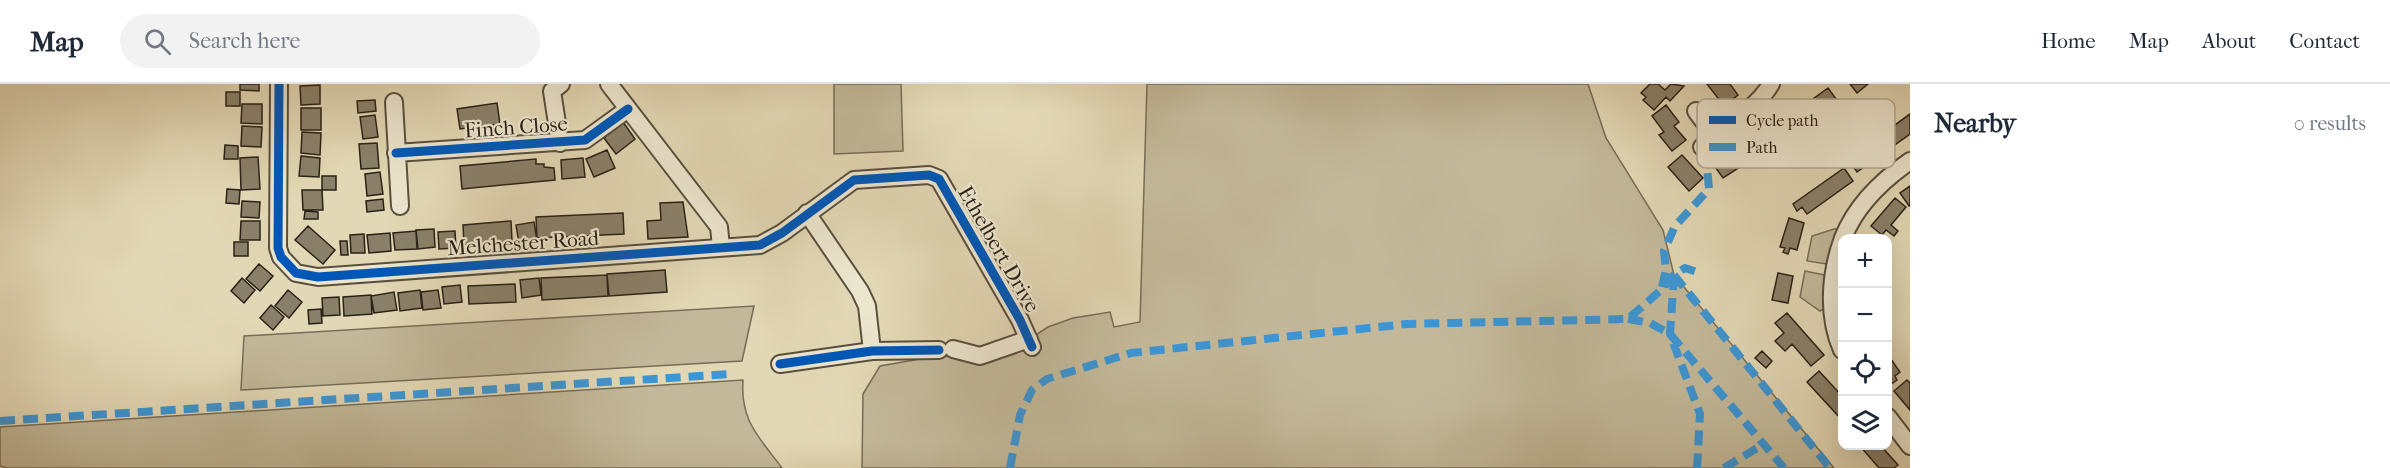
<!DOCTYPE html>
<meta charset="utf-8">
<style>
body{margin:0;font-family:"IM FELL French Canon",serif;background:#f2f2f3;color:#1f2937}
.controls{position:absolute;right:18px;bottom:18px;display:grid;overflow:hidden;border-radius:12px;box-shadow:0 6px 24px #0002}
.controls button{width:54px;height:54px;display:grid;place-items:center;padding:0;border:0;border-bottom:2px solid #e0e1e3;background:#fff;color:#1f2937;font:30px sans-serif}
.list{margin:0;padding:0;list-style:none}
h2{display:flex;justify-content:space-between;align-items:center;height:78px;margin:0;padding:0 24px;font-size:26px}
h2 small{font-size:20px;font-weight:400;color:#747a83}
.icon{flex:none;width:33px;height:33px;fill:none;stroke:currentColor;stroke-width:2;stroke-linecap:round;stroke-linejoin:round}
.map{position:relative;flex:none;width:1910px;height:384px;overflow:hidden}
header{display:flex;align-items:center;gap:36px;box-sizing:border-box;height:84px;padding:0 30px;background:#fff;border-bottom:2px solid #e0e1e3}
header strong{font-size:28px}
nav{display:flex;gap:33px;margin-inline-start:auto;font-size:21px}
.search{width:420px;height:54px;background:#f2f2f3;display:flex;align-items:center;gap:15px;box-sizing:border-box;padding:0 21px;border-radius:33px;color:#747a83;font-size:22px}
main{display:flex}
aside{flex:1;background:#fff}
.map>svg:first-child{display:block}
</style>
<header>
<strong>Map</strong>
<div class="search"><svg class="icon" aria-label="search" viewBox="0 0 24 24"><circle cx="10" cy="10" r="6"/><path d="M15 15l6 6"/></svg>Search here</div>
<nav><a>Home</a><a>Map</a><a>About</a><a>Contact</a></nav>
</header>
<main>
<div class="map">
<svg width="1910" height="384" viewBox="0 0 1910 384">
<rect width="100%" height="100%" fill="#e3d8b5"/>
<filter id="stains"><feTurbulence type="fractalNoise" baseFrequency=".00333" numOctaves="4"/><feColorMatrix values="0 0 0 0 .2 0 0 0 0 .09 0 0 0 0 .02 0 0 0 .5 -.17"/></filter>
<radialGradient id="worn" r=".72"><stop offset=".6" stop-color="#630" stop-opacity="0"/><stop offset="1" stop-color="#630" stop-opacity=".3"/></radialGradient>
<path fill="#c3b99a" stroke="#766d58" stroke-width="1.5" d="M834,0H901L903,67L834,70Z
M1147,0H1588L1606,54L1663,146L1674,191L1834,384H862L863,310L880,282L983,264L1019,262L1048,243L1073,234L1110,228L1114,243L1140,238Z
M1834,145H1838L1826,180L1807,177L1812,152Z
M1805,187L1825,191L1826,223L1820,227L1800,213Z
M754,222L742,277L241,306L244,252Z
M743,296C740,337 759,353 782,384H8L0,382V343Z"/>
<path fill="#8a8069" stroke="#292116" stroke-width="1.5" d="M240,0H259V7L240,6Z
M1650,0H1658L1665,6L1671,0L1684,2L1670,17L1666,13L1654,26L1643,16L1646,13L1641,9Z
M1707,0H1730L1738,11L1724,22Z
M1850,0H1868L1857,9Z
M320,1V20L301,21L300,2Z
M1828,4L1847,30L1832,41L1813,15Z
M226,8H240V22H226Z
M375,16L376,27L358,29L357,17Z
M497,19L500,40L460,45L457,25Z
M242,20H262V40L241,39Z
M1666,21L1679,38L1674,42L1686,56L1672,67L1659,51L1664,48L1652,32Z
M301,24H321V46H301Z
M1910,30V50L1857,88L1848,75Z
M375,31L378,53L363,55L360,33Z
M623,38L635,55L616,70L604,54Z
M242,42L262,43L261,63L241,62Z
M302,48L321,49L320,71L301,69Z
M377,59L379,84L361,85L359,60Z
M225,61L238,62V75H224Z
M607,66L615,84L594,93L586,75Z
M1733,66L1743,81L1723,94L1713,80Z
M1682,71L1703,94L1689,107L1668,83Z
M301,72L320,74L319,93L299,92Z
M258,73L260,105L241,106L240,74Z
M583,74L585,93L562,95L561,76Z
M536,75V80H544V83L554,84L555,96L462,105L460,82Z
M1844,84L1853,97L1807,130L1802,123L1797,127L1793,120Z
M380,88L383,110L367,112L365,90Z
M322,92H336V106H322Z
M1910,102V122H1909L1900,109Z
M227,105L240,106L239,120L226,119Z
M302,106H322L323,126H303Z
M1895,114L1906,123L1891,141L1898,147L1894,152L1886,146L1882,151L1871,142Z
M383,115L384,126L367,128L366,117Z
M242,117L260,118L259,134L241,133Z
M683,118L688,153L648,155L647,137L661,136L660,119Z
M305,127L318,128V135H304Z
M623,129L624,150L537,154L536,133Z
M1789,134L1804,139L1797,166L1790,164L1788,170L1783,168L1785,164L1780,163Z
M241,137H260V156H240Z
M511,137L512,157L464,161L463,141Z
M534,138L537,157L519,159L516,141Z
M308,142L335,166L323,180L295,156Z
M434,145L435,163L418,165L416,146Z
M416,147L417,165L395,166L393,149Z
M455,147L456,164L439,165L438,148Z
M390,149L391,167L369,169L367,151Z
M364,150L365,169H351L350,151Z
M340,157H347L348,171H341Z
M234,158H248V172H234Z
M259,180L273,192L260,207L246,195Z
M665,186L667,208L609,212L607,190Z
M1778,189L1793,192L1788,219L1772,216Z
M607,191L608,212L542,216L541,194Z
M242,194L255,206L244,219L231,207Z
M539,194L541,211L522,214L520,196Z
M515,200L516,218L469,220L468,202Z
M460,201L462,218L444,220L442,203Z
M288,206L302,218L289,234L275,222Z
M420,206L422,224L400,227L398,209Z
M438,206L441,224L423,226L421,208Z
M394,208L397,226L374,229L371,212Z
M371,211L372,230L344,232L343,213Z
M339,213L340,231L323,232L322,214Z
M271,221L284,233L273,246L260,234Z
M321,225L322,239L309,240L308,226Z
M1787,229L1824,271L1811,282L1792,260L1785,267L1775,257L1784,249L1775,239Z
M1762,267L1772,277L1766,284L1755,274Z
M1888,271L1900,288L1895,292L1897,296L1890,301L1888,298Z
M1819,287L1842,312V336L1807,298Z
M1907,296L1910,299V326L1894,307Z
M1860,362H1881L1898,381L1894,384H1879Z"/>
<g fill="none" stroke-linecap="round" stroke-linejoin="round">
<defs>
<path id="street" d="M279,0L278,164L281,173L296,189L318,193L760,161L782,149L854,96L929,91L939,95L1020,236L1032,263
M609,0L719,143L721,163
M394,18L400,122
M1696,27L1713,50
M560,59L552,7L561,0
M1702,63C1724,36 1752,32 1771,0
M396,69L585,56L628,25
M807,129L860,207L867,222L872,267
M1843,154C1856,121 1881,97 1910,77
M1842,157C1830,191 1827,232 1842,266
M953,265L980,272L1029,255
M780,280L872,267L939,266
M1888,333L1910,362"/>
</defs>
<use href="#street" stroke="#584f3e" stroke-width="20"/>
<use href="#street" stroke="#ede6cf" stroke-width="16"/>
<path stroke="#3c95d4" stroke-width="8" stroke-dasharray="15 8" stroke-linecap="butt" d="M1674,191L1830,384
M1674,191L1670,250L1700,330L1697,384
M1662,203L1666,186L1664,167L1675,142L1709,105L1705,60
M1628,235L1650,239L1670,250L1784,384
M0,337L730,290
M1010,384L1020,331L1032,306L1047,295L1131,269L1407,240L1628,235L1661,206L1674,191L1685,184L1697,188
M1724,384L1764,360"/>
<defs>
<path id="cycleway" d="M279,0L278,164L281,173L296,189L318,193L760,161L782,149L854,96L929,91L939,95L1020,236L1032,263
M396,69L585,56L628,25
M780,280L872,267L939,266"/>
</defs>
<use href="#cycleway" stroke="#ede6cf" stroke-width="13"/>
<use href="#cycleway" stroke="#0057b8" stroke-width="9"/>
</g>
<g text-anchor="middle" stroke-width="4.5" stroke-linejoin="round" paint-order="stroke">
<g font-size="21" fill="#292116" stroke="#ede6cf">
<text transform="translate(516 43) rotate(-4)" y="7">Finch Close</text>
<text transform="translate(523 159) rotate(-4)" y="7">Melchester Road</text>
<text transform="translate(999 165) rotate(60)" y="7">Ethelbert Drive</text>
</g>
</g>
<rect x="1697" y="15" width="198" height="69" rx="9" fill="#ede6cf" stroke="#b2ab98" stroke-width="1.5"/>
<rect x="1709" y="32" width="27" height="8" fill="#0057b8"/>
<rect x="1709" y="59" width="27" height="8" fill="#3c95d4"/>
<g font-size="16" fill="#292116">
<text x="1746" y="42">Cycle path</text>
<text x="1746" y="69">Path</text>
</g>
<rect width="100%" height="100%" filter="url(#stains)"/>
<rect width="100%" height="100%" fill="url(#worn)"/>
</svg>
<div class="controls">
<button>+</button>
<button>−</button>
<button><svg class="icon" aria-label="locate" viewBox="0 0 24 24"><circle cx="12" cy="12" r="6"/><path d="M12 2v4M12 18v4M2 12h4M18 12h4"/></svg></button>
<button><svg class="icon" aria-label="layers" viewBox="0 0 24 24"><path d="M12 4l9 5-9 5-9-5zM3 14l9 5 9-5"/></svg></button>
</div>
</div>
<aside>
<h2>Nearby<small>0 results</small></h2>
<ul class="list">
</ul>
</aside>
</main>
